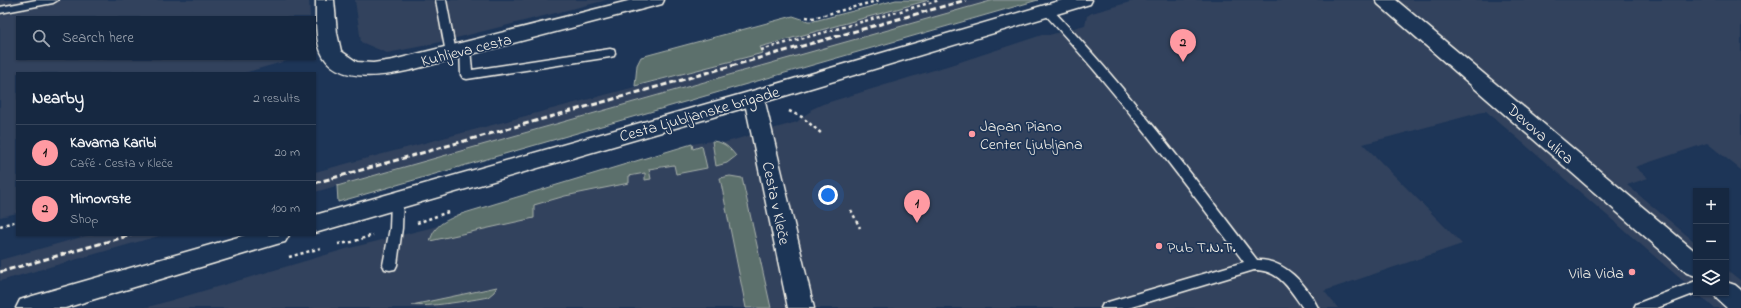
<!DOCTYPE html>
<meta charset="utf-8">
<style>
body{margin:0;font-family:"Indie Flower",sans-serif;background:#23344c;color:#f1f3f6}
.controls{position:absolute;right:12px;bottom:12px;display:grid;overflow:hidden;border-radius:0px;box-shadow:0 1px 3px #0004}
.controls button{width:36px;height:36px;display:grid;place-items:center;padding:0;border:0;border-bottom:1px solid #35445a;background:#162841;color:#f1f3f6;font:20px sans-serif}
.you{position:absolute;left:828px;top:195px;width:14px;height:14px;margin:-10px;border:3px solid #fff;border-radius:50%;background:#1a73e8;box-shadow:0 0 0 6px #1a73e833}
.badge{display:grid;place-items:center;width:26px;height:26px;border-radius:50%;background:#ff9aa2;color:#111;font-size:13px;font-weight:700}
.pin{position:absolute;translate:-50% -33px;filter:drop-shadow(0 1px 2px #0008)}
.pin::after{content:'';position:absolute;top:21px;width:14px;height:12px;background:inherit;clip-path:polygon(0 0,100% 0,50% 100%)}
.list{margin:0;padding:0;list-style:none}
h2{display:flex;justify-content:space-between;align-items:center;height:52px;margin:0;padding:0 16px;font-size:17px}
h2 small{font-size:13px;font-weight:400;color:#9ea6b1}
.list li{display:grid;grid-template-columns:26px 1fr auto;gap:12px;align-items:center;box-sizing:border-box;height:56px;padding:0 16px;border-top:1px solid #35445a}
.list b{display:block;font-size:15px;white-space:nowrap}
.list p{margin:0;font-size:13px;white-space:nowrap;color:#9ea6b1}
.list em{font-size:13px;font-style:normal;color:#9ea6b1}
.icon{flex:none;width:22px;height:22px;fill:none;stroke:currentColor;stroke-width:2;stroke-linecap:round;stroke-linejoin:round}
.map{position:relative;flex:none;width:1741px;height:308px;overflow:hidden}
.search{position:absolute;background:#162841;box-shadow:0 1px 3px #0004;left:16px;top:16px;width:300px;height:44px;display:flex;align-items:center;gap:10px;box-sizing:border-box;padding:0 14px;border-radius:0px;color:#9ea6b1;font-size:15px}
.panel{position:absolute;background:#162841;box-shadow:0 1px 3px #0004;left:16px;top:72px;width:300px;height:164px;border-radius:0px}
.map>svg:first-child{display:block}
</style>
<div class="map">
<svg width="1741" height="308" viewBox="0 0 1741 308">
<rect width="100%" height="100%" fill="#1d3557"/>
<filter id="ink" filterUnits="userSpaceOnUse"><feTurbulence type="fractalNoise" baseFrequency=".025" numOctaves="2"/><feDisplacementMap in="SourceGraphic" scale="8" xChannelSelector="R" yChannelSelector="G"/><feConvolveMatrix kernelMatrix="1 2 1 2 8 2 1 2 1" color-interpolation-filters="sRGB"/></filter>
<g filter="url(#ink)">
<path fill="#32425d" d="M0,0H309L310,17H17V59H293L244,73H17V213L0,217Z
M355,0H607L428,45L387,53L361,42Z
M929,0H994L315,192V172L763,53L760,47Z
M1137,0H1741V170L1707,143L1635,167L1648,178L1627,185L1696,243V292L1486,111L1363,144L1462,244L1324,291L1338,308H145L346,249L438,226L458,215L692,144L712,141L723,143L797,122L802,117L811,111L810,110L823,104L957,63L1042,35H1049L1085,25L1087,16L1092,13Z
M89,235H162L0,281V260Z
M1726,269L1741,281V308H1714L1697,293H1726Z"/>
<path fill="#5c706c" stroke="#a8b0aa" d="M896,0H929L760,47L763,53L635,86L637,65L641,57L793,16L808,21H814Z
M994,0H1038L338,202L337,186Z
M712,141C724,142 729,147 736,156L727,163L716,166Z
M692,144L693,149L702,146L707,168L676,174L674,165L649,169L651,179L645,180V173L629,176V183L565,196L534,205V218L430,241C435,224 444,222 458,215Z
M730,176L742,178L771,308H746L720,178Z
M497,287L494,292L488,297C473,300 425,308 412,305Z"/>
<g fill="none" stroke-linecap="round" stroke-linejoin="round">
<defs>
<path id="lane" d="M36,0H58L53,3L0,13V7Z
M436,0H446L456,53L455,56H447L446,53Z
M1047,7L1051,8C1126,87 1191,173 1257,260C1284,259 1307,285 1318,308H1303C1289,289 1280,270 1254,270L1128,308H1101L1103,304L1108,302L1244,262C1180,177 1116,91 1043,12L1042,10Z
M465,45L469,47L470,49L472,70L610,49L614,50L615,53L614,56L610,57L467,79L463,78L461,75L460,49L461,47Z
M397,195L401,197L403,200L402,228L397,265L395,269L390,270L385,269L383,265L390,228L391,200L393,197Z
M1696,281V293L1657,308H1634L1636,304Z"/>
<path id="street" d="M1376,0H1396L1696,252V276L1687,273L1378,4Z
M754,91L761,93L764,98L814,308H788L744,98L747,93Z
M1726,282L1735,285L1741,290V308H1727L1717,299L1714,293H1726Z"/>
<path id="secondary" d="M316,0H334L337,33L341,51L357,62L373,63L393,60L632,0H664L662,4L411,70C385,76 335,85 321,52C315,37 316,17 316,0Z
M1062,0H1092L1090,4L761,103L315,233V215L749,92Z
M245,235H289L285,242L277,244L65,308H16L20,300L29,297Z"/>
</defs>
<use href="#lane" stroke="#f4f1e8" stroke-width="3"/>
<use href="#street" stroke="#f4f1e8" stroke-width="3"/>
<use href="#secondary" stroke="#f4f1e8" stroke-width="3"/>
<path stroke="#f4f1e8" stroke-width="2.5" stroke-dasharray="3 3" stroke-linecap="butt" d="M806,17L813,18L880,0
M761,50L940,0
M789,111L802,117L822,134
M851,210L860,228
M417,223L448,212
M0,226L17,221
M338,244L352,242L373,235
M289,257L321,248"/>
<use href="#lane" fill="#1d3557" fill-rule="evenodd"/>
<use href="#street" fill="#1d3557" fill-rule="evenodd"/>
<use href="#secondary" fill="#1d3557" fill-rule="evenodd"/>
<path stroke="#f4f1e8" stroke-width="3" stroke-dasharray="6 3" stroke-linecap="butt" d="M315,183L966,0
M0,272L131,235"/>
</g>
</g>
<g fill="#ff9aa2" stroke="#1d3557" stroke-width="1.5">
<circle cx="972" cy="134" r="4"/>
<circle cx="1159" cy="246" r="4"/>
<circle cx="1632" cy="272" r="4"/>
</g>
<g text-anchor="middle" stroke-width="3.5" stroke-linejoin="round" paint-order="stroke">
<g font-size="16" fill="#f4f1e8" stroke="#1d3557">
<text transform="translate(466 49) rotate(-14)" y="6">Kuhljeva cesta</text>
<text transform="translate(699 113) rotate(-16)" y="6">Cesta Ljubljanske brigade</text>
<text transform="translate(1541 133) rotate(41)" y="6">Devova ulica</text>
<text transform="translate(777 203) rotate(78)" y="6">Cesta v Kleče</text>
</g>
<g font-size="16" fill="#f4f1e8" stroke="#1d3557" text-anchor="start">
<text x="980" y="131">Japan Piano<tspan x="980" dy="18">Center Ljubljana</tspan></text>
<text x="1167" y="252">Pub T.N.T.</text>
<text x="1624" y="278" text-anchor="end">Vila Vida</text>
</g>
</g>
</svg>
<div class="controls">
<button>+</button>
<button>−</button>
<button><svg class="icon" aria-label="layers" viewBox="0 0 24 24"><path d="M12 4l9 5-9 5-9-5zM3 14l9 5 9-5"/></svg></button>
</div>
<div class="you"></div>
<div class="pin badge" style="left:917px;top:223px">1</div>
<div class="pin badge" style="left:1183px;top:62px">2</div>
<div class="search"><svg class="icon" aria-label="search" viewBox="0 0 24 24"><circle cx="10" cy="10" r="6"/><path d="M15 15l6 6"/></svg>Search here</div>
<section class="panel">
<h2>Nearby<small>2 results</small></h2>
<ul class="list">
<li><span class="badge">1</span><div><b>Kavarna Karibi</b><p>Café · Cesta v Kleče</p></div><em>20 m</em></li>
<li><span class="badge">2</span><div><b>Mimovrste</b><p>Shop</p></div><em>100 m</em></li>
</ul>
</section>
</div>
